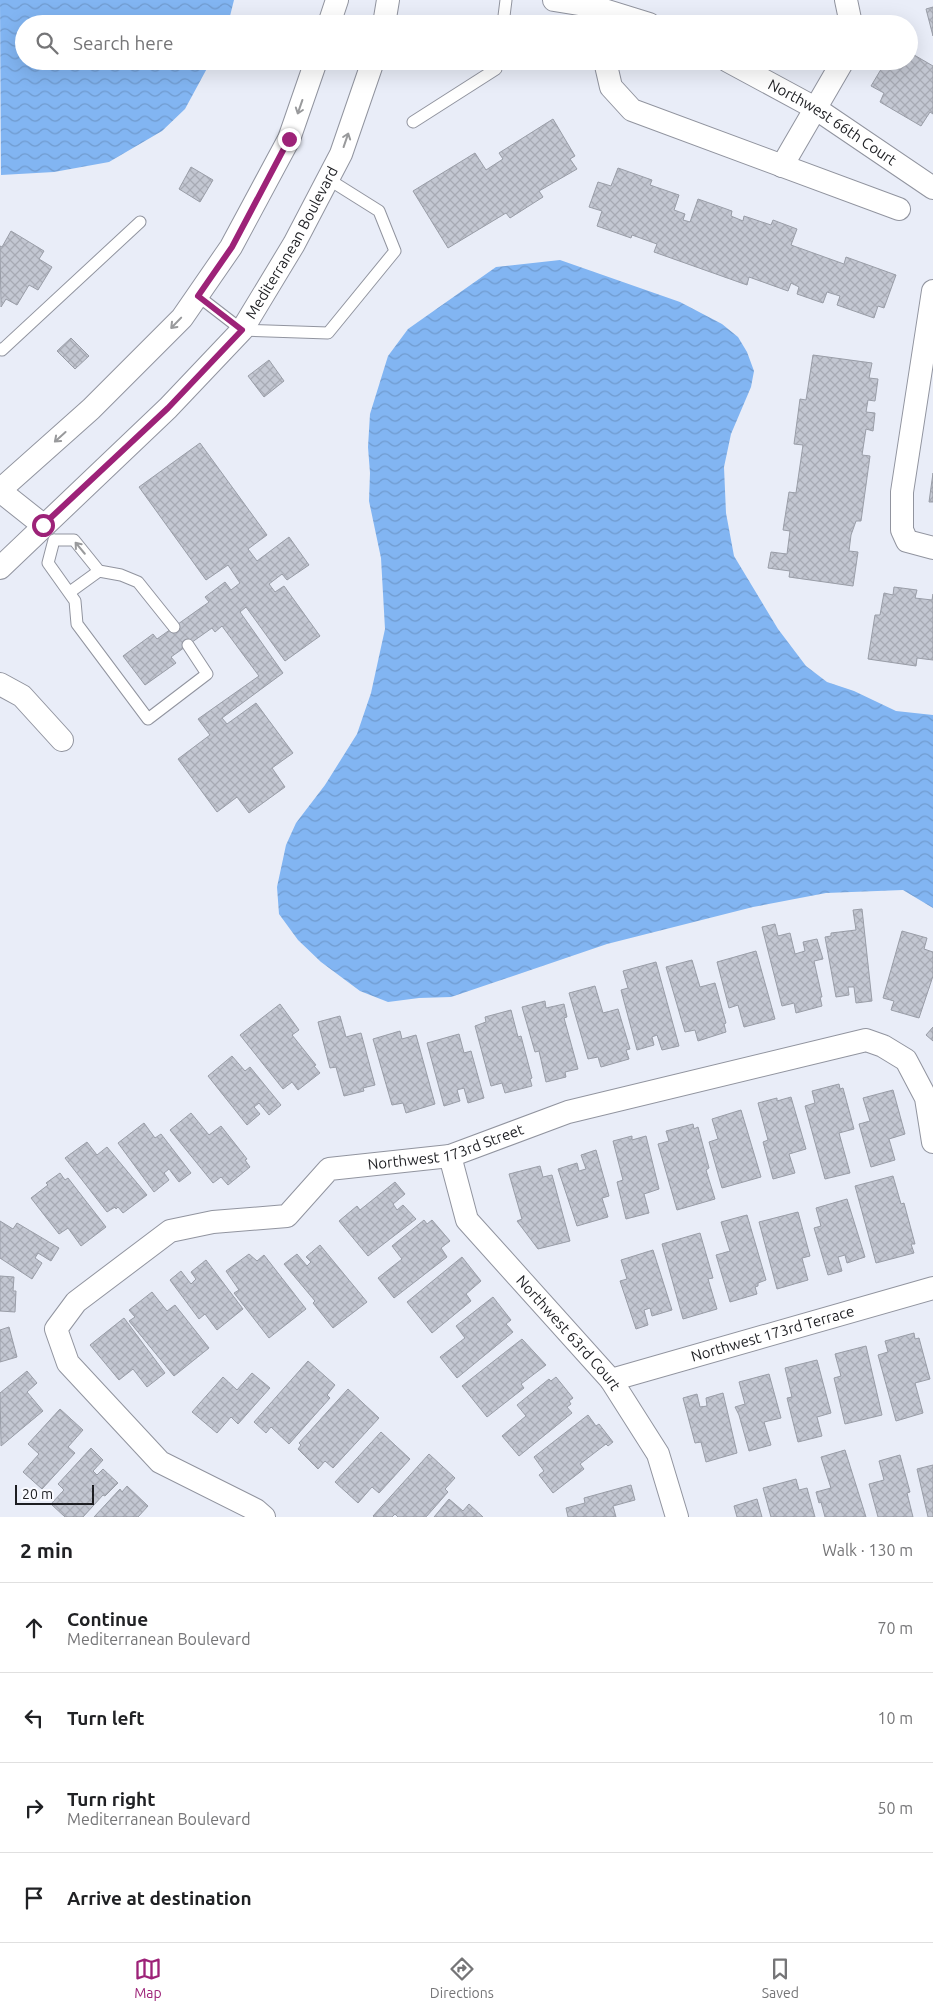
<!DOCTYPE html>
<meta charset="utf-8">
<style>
body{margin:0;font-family:Ubuntu,sans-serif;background:#f6f6f6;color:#202124}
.scale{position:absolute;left:15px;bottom:12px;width:79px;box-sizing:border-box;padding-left:5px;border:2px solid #1d1e22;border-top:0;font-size:14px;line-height:18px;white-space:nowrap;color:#1d1e22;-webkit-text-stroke:4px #f9faff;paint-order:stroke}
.stop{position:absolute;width:15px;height:15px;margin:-11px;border:4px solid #9d2278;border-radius:50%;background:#fff}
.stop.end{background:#9d2278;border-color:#fff;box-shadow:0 1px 5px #0008}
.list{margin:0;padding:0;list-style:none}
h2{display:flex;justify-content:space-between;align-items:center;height:65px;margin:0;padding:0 20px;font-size:21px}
h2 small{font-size:16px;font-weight:400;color:#757577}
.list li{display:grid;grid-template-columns:32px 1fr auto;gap:15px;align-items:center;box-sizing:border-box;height:90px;padding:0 20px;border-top:1px solid #e0e0e0}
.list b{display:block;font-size:19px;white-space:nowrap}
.list p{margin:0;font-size:16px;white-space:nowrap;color:#757577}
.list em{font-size:16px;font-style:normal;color:#757577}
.icon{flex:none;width:28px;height:28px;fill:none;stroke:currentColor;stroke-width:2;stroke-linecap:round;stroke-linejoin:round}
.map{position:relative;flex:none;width:933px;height:1517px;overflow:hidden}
.search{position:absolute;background:#fff;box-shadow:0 5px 20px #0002;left:15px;right:15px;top:15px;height:55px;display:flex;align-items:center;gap:12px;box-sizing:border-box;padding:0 18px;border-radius:28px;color:#757577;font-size:19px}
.sheet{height:425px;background:#fff}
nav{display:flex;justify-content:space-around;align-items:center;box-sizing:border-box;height:70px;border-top:1px solid #e0e0e0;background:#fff;font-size:14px;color:#757577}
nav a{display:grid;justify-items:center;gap:2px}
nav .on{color:#9d2278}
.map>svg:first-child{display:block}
</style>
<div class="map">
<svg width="933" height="1517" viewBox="0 0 933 1517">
<defs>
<pattern id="water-waves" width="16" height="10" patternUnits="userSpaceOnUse" patternTransform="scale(1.25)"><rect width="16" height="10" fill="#82b5f2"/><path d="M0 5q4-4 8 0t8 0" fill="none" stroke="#709bcf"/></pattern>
<pattern id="building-cross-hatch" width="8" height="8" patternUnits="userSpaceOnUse" patternTransform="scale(1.25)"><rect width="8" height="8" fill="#c3c7d2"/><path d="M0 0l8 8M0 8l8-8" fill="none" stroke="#a7aab4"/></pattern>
</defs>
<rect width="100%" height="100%" fill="#e9edf8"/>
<path fill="url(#water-waves)" d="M0,0H234L228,24H24V61H211L185,109L162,131L109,162L54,172L1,175Z
M560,260L680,302L722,324L738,337L747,352L754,371L751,387L731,434L724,467L726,513L734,556L778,629L806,666L827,682L854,691L896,711L933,715V908L903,890L826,893L753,907L607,944L451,997L419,998L388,1002L360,991L321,962L298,940L279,914L277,887L286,845L296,823L325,785L357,734L371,693L385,629L381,558L369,501L370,473L368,447L370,414L388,356L408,329L496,267Z"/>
<path fill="url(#building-cross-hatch)" stroke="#999da7" d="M933,7V36L926,9Z
M909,52L933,66V114L930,112L921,126L880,102L884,93L871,86L886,61H895L899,64L900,61H909Z
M553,119L575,156L570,159L577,169L539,191L543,197L510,218L506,213L448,248L413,191L475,153L486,170L503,159L499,153Z
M191,167L213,180L200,202L179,189Z
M618,168L652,180L650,185L679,195L674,210L685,214L683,220L690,222L698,199L732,211L731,216L743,221L744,216L771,225L773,220L797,229L791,245L844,264L846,257L896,275L884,308L878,306L874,318L837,305L840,296L827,292L823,303L797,294L799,287L791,283L788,291L749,277L747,285L654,252L657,244L632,235L631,238L597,226L602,211L589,207L598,182L611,186Z
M11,231L44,251L39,259L52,267L38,290L29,285L17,305L6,299L1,307L0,246L2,247Z
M71,338L89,356L75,369L57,351Z
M813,355L872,363L869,378L878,379L875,401L868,400L866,412L875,413L873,431L866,429L862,455L870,456L861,521H856L851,535L849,551L858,552L853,586L789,577L790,571L768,568L771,552L787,554L790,531L783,530L789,492L796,493L803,445L794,444L800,399L806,400Z
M269,360L284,381L264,397L248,376Z
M200,443L267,535L248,549L257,561L289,537L309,565L287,580L282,574L269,584L275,592L284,586L320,636L285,661L246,607L240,612L283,673L222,718L227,724L256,703L293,753L272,768L285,787L249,813L237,797L217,812L178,759L210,735L198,719L259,676L222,626L215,632L212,628L171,657L176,663L145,685L123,656L153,634L157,639L209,602L205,597L225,582L231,590L240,583L228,565L206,580L139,487Z
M933,473V502H929Z
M894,587L917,590L915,598L932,600L933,594V660L917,658L916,666L868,659L875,615H880L884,593L893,595Z
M862,909L872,1001L856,1003L854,987H848L849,995L836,997L825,937L831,936V933L856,930L853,910Z
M775,924L778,936L790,933L795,954L805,951L803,942L817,939L823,959L814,961L822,997H820L822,1006L796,1013L794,1003L782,1006L762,927Z
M902,931L927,938L924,949L933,952V976L919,1018L891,1010L894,1001L883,998Z
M756,951L775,1019L744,1027L738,1005L729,1008L717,962Z
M692,960L700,987L715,983L726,1023L724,1024L726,1032L698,1041L695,1030L685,1032L666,967Z
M656,962L679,1046L662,1050L657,1035L652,1037L654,1045L637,1050L621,990L628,988L623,971Z
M595,986L603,1013L618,1009L630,1049L626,1050L629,1059L601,1067L598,1057L588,1059L569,993Z
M545,1001L546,1008L564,1004L567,1017L564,1018L578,1069L565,1072L566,1077L546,1082L539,1051L535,1052L522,1007Z
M280,1004L299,1030L292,1035L316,1065L314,1066L320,1073L298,1090L292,1082L283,1089L240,1035Z
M511,1010L518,1037L521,1036L532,1078L530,1079L532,1086L505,1093L502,1083L491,1086L475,1026L486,1022L485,1017Z
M340,1016L346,1037L361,1033L375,1085L363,1088L364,1091L344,1096L336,1067L330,1068L318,1022Z
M933,1027V1041L926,1035Z
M400,1031L402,1039L416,1035L435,1104L406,1113L403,1103L392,1105L373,1039Z
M459,1034L464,1053L471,1051L484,1098L468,1103L464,1088L457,1090L460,1101L444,1106L427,1043Z
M232,1056L245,1071L250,1067L281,1105L269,1115L259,1103L254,1107L260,1114L247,1125L208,1076Z
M839,1084L840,1089L843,1088L854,1129L839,1133L850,1173L825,1179L805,1106L815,1103L812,1091Z
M893,1090L905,1134L889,1139L895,1160L871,1167L859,1124L870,1121L863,1098Z
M791,1097L806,1149L789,1154L795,1173L773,1179L763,1142L768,1140L758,1103L777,1098V1101Z
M741,1110L761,1177L722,1188L709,1142L718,1139L712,1119Z
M191,1113L209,1135L221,1126L247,1159L245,1160L250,1167L228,1185L221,1177L213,1183L170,1130Z
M144,1123L155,1138L161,1134L191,1173L179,1182L169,1169L164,1173L169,1180L154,1192L118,1143Z
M693,1124L694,1129L698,1127L709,1168L706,1170L715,1199L677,1210L658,1144L669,1141L666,1131Z
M632,1136V1140L646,1136L659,1189L644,1194L649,1213L626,1219L617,1182L623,1180L613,1141Z
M87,1142L97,1155L107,1147L147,1195L123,1213L118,1207L116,1209L115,1207L107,1212L65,1158Z
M596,1150L609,1196L602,1198L608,1217L577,1226L558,1169L577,1163L579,1171L586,1169L581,1155Z
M540,1166L543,1177L552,1175L570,1241L538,1249L517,1221L522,1219L509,1174Z
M60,1173L65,1180L68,1178L106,1227L81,1246L68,1228L59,1234L31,1198L48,1185L46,1183Z
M893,1176L901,1204L904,1203L915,1244H911L914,1253L876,1263L855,1186Z
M395,1182L405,1194L393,1204L397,1210L403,1205L416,1219L368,1256L339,1221L357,1206L360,1210Z
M847,1199L865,1257L847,1263L845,1255L838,1257L842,1271L828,1275L814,1228L821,1226L816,1208Z
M798,1212L810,1256L802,1258L808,1280L777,1289L759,1222Z
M747,1215L766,1280L758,1283V1286L755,1287L757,1294L730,1302L716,1255L730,1251L721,1222Z
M424,1220L427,1224L432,1220L450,1241L441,1248L447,1257L394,1298L378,1278L402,1259L392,1246Z
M0,1221L13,1229L17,1223L59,1248L51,1261L38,1253L35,1258L42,1263L32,1279L0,1258Z
M700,1233L713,1278L708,1279L717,1309L683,1319L662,1244Z
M320,1245L367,1302L333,1328L313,1303L315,1301L284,1264L297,1254L307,1266L311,1262L306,1257Z
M653,1250L672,1310L652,1316L650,1308L644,1310L648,1325L636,1329L620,1281L627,1279L621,1260Z
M249,1254L257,1261L264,1255L306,1309L269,1338L234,1293L239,1290L226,1271Z
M462,1257L481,1281L466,1294L471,1301L432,1333L407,1302Z
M206,1260L243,1309L217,1330L205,1314L199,1319L170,1280L181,1271L191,1284L196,1279L191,1272Z
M0,1276L14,1277L13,1291H16L15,1312L0,1311Z
M152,1292L167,1311L175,1305L209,1348L174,1376L129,1321L135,1317L129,1310Z
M493,1297L511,1320L506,1324L513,1332L457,1378L440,1357L465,1338L456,1326Z
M124,1318L165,1373L147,1387L133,1369L119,1380L90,1345Z
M9,1327L17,1357L0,1362V1330Z
M914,1333L915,1339L919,1338L930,1379L915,1383L923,1413L896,1421L878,1355L888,1352L885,1341Z
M522,1339L546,1365L521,1384L524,1388L487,1417L462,1386Z
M866,1346L882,1415L845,1424L834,1378L841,1376L835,1354Z
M817,1360L831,1413L817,1417L822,1436L798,1442L787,1398L792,1397L785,1368Z
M308,1361L335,1385L327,1395L330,1398L289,1444L271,1427L266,1433L254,1422Z
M27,1371L37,1383L27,1392L43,1411L1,1446L0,1393Z
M252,1373L270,1388L238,1424L231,1417L217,1433L192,1412L223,1377L237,1390Z
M769,1374L781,1418L764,1422L771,1445L749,1451L739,1415L735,1407L745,1404L739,1382Z
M556,1377L573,1398L569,1401L571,1404L567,1407L572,1413L519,1456L502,1436L526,1416L517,1405L549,1379L551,1381Z
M348,1389L379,1418L333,1468L325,1461L318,1469L298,1449L301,1445L299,1443Z
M723,1393L737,1453L706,1462L701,1442L695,1443L683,1398L697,1394L700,1407L707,1406L706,1398Z
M60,1409L83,1430L68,1447L75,1453L42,1489L23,1472L39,1454L28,1444Z
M588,1415L596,1426L599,1424L613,1442L608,1446L606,1444L580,1464L584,1469L553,1493L539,1475L544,1471L534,1457Z
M381,1432L410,1459L379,1493L372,1487L358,1503L335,1482Z
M91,1448L103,1460L93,1471L97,1475L103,1469L118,1483L105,1496L103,1495L83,1517H65L51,1504L64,1490L58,1484Z
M845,1450L866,1517H825L821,1502L819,1503L816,1492L831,1488L821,1457Z
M429,1454L455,1478L445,1489L448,1492L426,1517H398L395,1514L392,1517H374L373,1516Z
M900,1455L910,1492L907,1493L913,1517H878L869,1484L884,1480L879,1461Z
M933,1465V1517H928L917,1469Z
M796,1479L799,1490L807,1488L815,1517H771L763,1488Z
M631,1485L635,1500L613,1506L616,1517H568L566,1508L585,1503L584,1498Z
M127,1486L148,1506L138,1517H94L120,1489L122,1492Z
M449,1499L463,1511L469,1504L483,1517H434Z
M757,1499L762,1517H737L734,1506Z"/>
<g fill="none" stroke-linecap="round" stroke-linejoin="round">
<defs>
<path id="service" d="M503,24L506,0
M413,122L496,69L497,61
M198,296L242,330L328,333L395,251L379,211L328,179
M0,349L2,350L140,222
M54,540L48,563L75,601L77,624L148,719L207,674L188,645
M54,540H74L99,571L121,575L138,582L174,627
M70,592L99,571"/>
<g id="minor">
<path d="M554,0L591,6L649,24"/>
<path d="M846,0L851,24"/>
<path d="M329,24L337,0"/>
<path d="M384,24L388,0"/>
<path d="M605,61L611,87L632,110L899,209"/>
<path id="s1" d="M728,61L815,108L933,188"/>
<path d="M782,166L843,61"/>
<path d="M933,291L902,492V530L907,541L933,548"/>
<path d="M0,490L91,409L182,318L231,247L289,139L316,61"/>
<path d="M0,491L43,525"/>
<path id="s2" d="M0,568L168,408L242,330L294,244L341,154L373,61"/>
<path d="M0,684L22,696L62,740"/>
<path id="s3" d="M450,1156L467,1220L611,1380L658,1454L677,1517"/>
<path id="s4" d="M611,1380L933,1288"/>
<path id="s5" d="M264,1517L256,1510L160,1462L68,1363L56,1329L76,1302L170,1231L213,1222L287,1216L329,1169L450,1156L568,1112L866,1040L883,1046L906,1060L926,1098L933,1142"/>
</g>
</defs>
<use href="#service" stroke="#91949f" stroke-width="13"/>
<use href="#minor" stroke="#91949f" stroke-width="24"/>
<use href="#service" stroke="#fff" stroke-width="11"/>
<use href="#minor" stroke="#fff" stroke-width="22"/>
</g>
<defs><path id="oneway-shaft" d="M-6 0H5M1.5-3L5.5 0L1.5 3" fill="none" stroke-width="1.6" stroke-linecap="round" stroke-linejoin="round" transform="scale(1.25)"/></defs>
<g stroke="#999a9c">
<use href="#oneway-shaft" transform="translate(300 107) rotate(109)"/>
<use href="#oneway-shaft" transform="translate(346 140) rotate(-71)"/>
<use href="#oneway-shaft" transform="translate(176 323) rotate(134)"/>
<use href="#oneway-shaft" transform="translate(60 437) rotate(138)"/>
<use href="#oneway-shaft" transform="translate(80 548) rotate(-130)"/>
</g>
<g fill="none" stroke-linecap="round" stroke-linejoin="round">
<path stroke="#9d2278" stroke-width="6" d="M43,525L168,408L242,330L198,296L232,247L289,139"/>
</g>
<g text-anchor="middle" stroke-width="4.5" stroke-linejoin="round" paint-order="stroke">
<g font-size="15" fill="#1d1e22" stroke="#f9faff">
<text dy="5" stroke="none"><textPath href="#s1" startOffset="121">Northwest 66th Court</textPath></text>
<text dy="5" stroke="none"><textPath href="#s2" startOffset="440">Mediterranean Boulevard</textPath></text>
<text dy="5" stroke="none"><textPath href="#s5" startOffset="741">Northwest 173rd Street</textPath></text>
<text dy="5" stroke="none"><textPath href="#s3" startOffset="218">Northwest 63rd Court</textPath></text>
<text dy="5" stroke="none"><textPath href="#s4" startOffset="168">Northwest 173rd Terrace</textPath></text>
</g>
</g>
</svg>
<div class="scale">20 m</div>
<div class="stop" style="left:43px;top:525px"></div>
<div class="stop end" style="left:289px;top:139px"></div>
<div class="search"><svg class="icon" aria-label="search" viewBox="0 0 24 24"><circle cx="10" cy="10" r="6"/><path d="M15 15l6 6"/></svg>Search here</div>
</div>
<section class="sheet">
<h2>2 min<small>Walk · 130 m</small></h2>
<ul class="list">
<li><svg class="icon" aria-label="ahead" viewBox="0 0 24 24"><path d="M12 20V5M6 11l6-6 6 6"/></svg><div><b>Continue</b><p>Mediterranean Boulevard</p></div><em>70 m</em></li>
<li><svg class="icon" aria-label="left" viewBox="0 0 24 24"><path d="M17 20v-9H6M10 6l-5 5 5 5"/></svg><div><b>Turn left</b></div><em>10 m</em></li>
<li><svg class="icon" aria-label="right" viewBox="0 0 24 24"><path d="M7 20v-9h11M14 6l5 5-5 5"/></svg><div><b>Turn right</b><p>Mediterranean Boulevard</p></div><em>50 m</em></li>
<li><svg class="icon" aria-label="arrive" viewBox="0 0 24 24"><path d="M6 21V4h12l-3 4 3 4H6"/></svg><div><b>Arrive at destination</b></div></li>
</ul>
</section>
<nav>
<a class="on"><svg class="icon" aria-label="map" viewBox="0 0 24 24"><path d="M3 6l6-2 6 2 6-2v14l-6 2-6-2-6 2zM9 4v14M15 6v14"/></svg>Map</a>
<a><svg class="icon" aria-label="directions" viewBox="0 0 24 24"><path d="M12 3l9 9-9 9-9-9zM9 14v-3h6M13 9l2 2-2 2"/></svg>Directions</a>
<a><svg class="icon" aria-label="saved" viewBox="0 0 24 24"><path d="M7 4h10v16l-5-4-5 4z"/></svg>Saved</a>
</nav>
